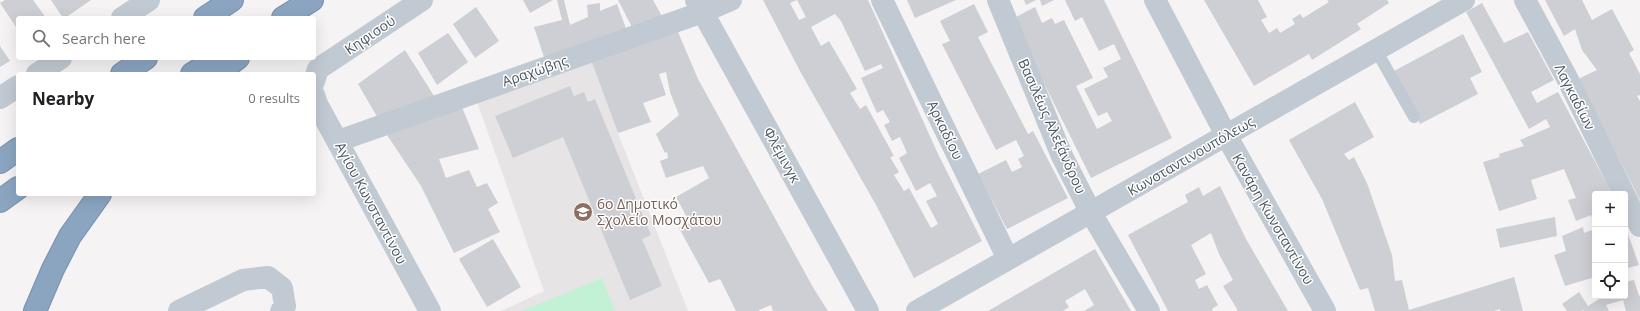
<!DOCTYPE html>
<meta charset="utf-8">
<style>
body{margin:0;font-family:"Open Sans",sans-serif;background:#f2f2f2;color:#202124}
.controls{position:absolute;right:12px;bottom:12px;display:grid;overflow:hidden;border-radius:4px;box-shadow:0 4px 16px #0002}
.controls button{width:36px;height:36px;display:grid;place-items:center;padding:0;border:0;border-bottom:1px solid #e0e0e0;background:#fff;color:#202124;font:20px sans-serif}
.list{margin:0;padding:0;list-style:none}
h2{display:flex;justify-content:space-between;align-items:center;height:52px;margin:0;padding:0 16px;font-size:17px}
h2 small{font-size:13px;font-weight:400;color:#757577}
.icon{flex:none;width:22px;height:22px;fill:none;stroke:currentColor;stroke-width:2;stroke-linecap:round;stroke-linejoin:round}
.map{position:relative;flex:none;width:1640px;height:311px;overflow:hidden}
.search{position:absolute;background:#fff;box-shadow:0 4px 16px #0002;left:16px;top:16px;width:300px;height:44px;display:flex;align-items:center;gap:10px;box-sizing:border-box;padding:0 14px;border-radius:4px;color:#757577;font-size:15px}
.panel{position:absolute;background:#fff;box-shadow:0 4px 16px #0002;left:16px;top:72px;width:300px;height:124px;border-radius:4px}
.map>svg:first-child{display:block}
</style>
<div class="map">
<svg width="1640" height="311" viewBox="0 0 1640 311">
<rect width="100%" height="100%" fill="#f5f3f3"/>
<path fill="#e6e4e5" d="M591,60L618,133L688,311H501L544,291L476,99Z"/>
<path fill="#c3f1d5" d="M602,278L615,311H522Z"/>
<path fill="#cdcfd5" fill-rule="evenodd" d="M5,0H33L46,18H18V30L0,3Z
M51,0H91L65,18H63Z
M523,0H553L530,13Z
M557,0H564L570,25L588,17L587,5L600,3V11L617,4L628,34L545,60L534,27L562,20Z
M618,0H653L663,18L635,33Z
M763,0H797L790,3L799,20L806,17L797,0H868L939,156L982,241L914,278L876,205L801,73ZM835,14L841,21L865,71L881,64L883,68L861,78L877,113L883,110L890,122L884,125L892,141L900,137L907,153L899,158L916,191L930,183L937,196L926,201L938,224L931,228L909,188L904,191L894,175L899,172L890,157L894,156L866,105L860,109L850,93L857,89L829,41L821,46L811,27Z
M907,0H956L915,18Z
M1024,0H1036L1026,5Z
M1040,0H1054L1042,6Z
M1065,0H1104L1172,138L1091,178L1012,19L1035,7L1042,23L1052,18L1055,24L1064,20L1093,78L1076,86L1097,129L1112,121L1107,112L1098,116L1084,89L1108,77L1103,68L1121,59L1114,44L1099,51L1082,17L1075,21Z
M1204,0H1258L1267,17L1261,20L1269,33L1277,28L1280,33L1295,24L1292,19L1300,14L1303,18L1329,2L1327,0H1387L1389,3L1357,24L1361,29L1312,60L1309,54L1254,86Z
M1545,0H1582L1592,20L1612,9L1634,50L1629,53L1640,74V95L1637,96L1640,101V200L1578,79L1597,70L1582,50L1575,29L1564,36Z
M1482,3L1504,43L1528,32L1554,80L1531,92L1537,103L1558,92L1608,186L1611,194H1595V226L1591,215L1576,221L1568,200L1576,198L1564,169L1531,180L1537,199L1499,211L1483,162L1500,157L1499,154L1524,146L1520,140L1550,127L1546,119L1529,129L1466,12Z
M974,4L988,32L978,37L1028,134L1033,131L1068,198L1007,229L978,174L1006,160L1012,172L1022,167L1018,159L1024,156L1016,140L996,150L942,44L950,41L940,21Z
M476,7L499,41L475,58L453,24Z
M678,32L698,79L814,289L828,311H773L771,305L759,310V311H736L720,279L709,283L679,228L690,223L676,197L709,178L703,166L666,178L660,161L668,158L667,152L665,153L656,134L679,115L670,92L666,72L659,74L666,95L643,103L651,122L618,133L591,60Z
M448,33L468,62L437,85L418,53Z
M1463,34L1482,72L1470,78L1478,94L1420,124L1394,71Z
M0,46L10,61L0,67Z
M405,50L436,99L379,120L358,84Z
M570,86L574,96L584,92L588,102L595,99L651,235L642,239L662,286L630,300L563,137L513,158L495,116Z
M1355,102L1374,137L1344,154L1349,160L1354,157L1367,183L1392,255L1395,281L1402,280L1409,310L1514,277L1523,311H1500V309L1494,311H1375L1368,288L1360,290L1322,199L1289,140Z
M462,107L479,149L439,159L446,178L469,170L477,187L487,183L498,203L488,209L500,232L454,253L421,186L385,132Z
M1220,186L1246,239L1288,311H1237V309L1223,286L1233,280L1219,254L1211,233L1191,245L1206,274L1195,280L1199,289L1207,285L1218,305L1212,309L1213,311H1168L1128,235L1188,202L1185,195L1199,187L1203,196Z
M1555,217L1557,236L1500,248L1496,229Z
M1625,226L1639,265L1625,269Z
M1583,227L1584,233L1595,229V277L1565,286L1554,255L1566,251L1562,236Z
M493,239L521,287L487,307L459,259Z
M1095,249L1131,311H1084L1094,305L1085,289L1065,301L1069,307L1063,311H988Z
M1634,280L1639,296L1640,295V311H1626L1623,300L1606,305L1609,311H1584L1583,310L1581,311H1567L1562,304L1579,292L1588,306L1604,296H1625V282Z"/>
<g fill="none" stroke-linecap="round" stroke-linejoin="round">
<defs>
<path id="highway" d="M205,18L232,0
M283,18L312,0
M122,74L146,58
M192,74L218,58
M217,74L238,58
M0,162L18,149
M0,201L18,188
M35,311L53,269L70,236L100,194"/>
</defs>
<use href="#highway" stroke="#7690ad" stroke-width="24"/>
<path stroke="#c1cad2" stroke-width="12" d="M1376,50L1414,117"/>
<path stroke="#c1cad2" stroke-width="22" d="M696,0L868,311
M882,0L1008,259
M998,0L1062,156L1091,213L1149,311
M1155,0L1226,135L1325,311
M1525,0L1567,78L1624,194
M122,18L149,0
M37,74L61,58
M314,81L318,69L422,0
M314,95L317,104L430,311
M0,98L18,86
M338,141L703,12L731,0
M1625,196L1640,226
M179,311L243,280L268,277L282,288L285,306L281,311
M917,311L1464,0"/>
<use href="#highway" stroke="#8ba5c1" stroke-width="22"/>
</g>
<defs>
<symbol id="school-disc" viewBox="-11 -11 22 22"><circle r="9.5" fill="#8d6e63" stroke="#fff"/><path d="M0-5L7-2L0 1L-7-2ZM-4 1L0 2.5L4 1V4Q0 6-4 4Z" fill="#fff"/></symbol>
</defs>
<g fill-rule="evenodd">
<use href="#school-disc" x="572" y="201" width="22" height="22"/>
</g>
<g text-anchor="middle" stroke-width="3" stroke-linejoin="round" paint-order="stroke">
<g font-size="14" fill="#4a5661" stroke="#fff">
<text transform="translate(370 35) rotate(-34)" y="5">Κηφισού</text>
<text transform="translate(535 71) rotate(-19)" y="5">Αραχώβης</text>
<text transform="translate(1575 97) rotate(63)" y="5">Λαγκαδίων</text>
<text transform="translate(1052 126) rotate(66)" y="5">Βασιλέως Αλεξάνδρου</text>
<text transform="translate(945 130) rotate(64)" y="5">Αρκαδίου</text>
<text transform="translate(782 155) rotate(61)" y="5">Φλέμινγκ</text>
<text transform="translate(1191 156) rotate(-30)" y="5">Κωνσταντινουπόλεως</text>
<text transform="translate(371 203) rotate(62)" y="5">Αγίου Κωνσταντίνου</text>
<text transform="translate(1273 219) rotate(60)" y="5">Κανάρη Κωνσταντίνου</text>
</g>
<g font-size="14" fill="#785e54" stroke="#fff" text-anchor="start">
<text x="597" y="209">6ο Δημοτικό<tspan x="597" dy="16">Σχολείο Μοσχάτου</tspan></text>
</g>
</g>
</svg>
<div class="controls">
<button>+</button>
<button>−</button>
<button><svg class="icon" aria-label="locate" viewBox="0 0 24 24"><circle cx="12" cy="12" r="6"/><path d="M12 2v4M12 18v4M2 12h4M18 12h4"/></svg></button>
</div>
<div class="search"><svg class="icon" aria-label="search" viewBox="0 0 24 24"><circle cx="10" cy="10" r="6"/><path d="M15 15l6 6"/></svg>Search here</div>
<section class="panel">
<h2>Nearby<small>0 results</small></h2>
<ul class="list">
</ul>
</section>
</div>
